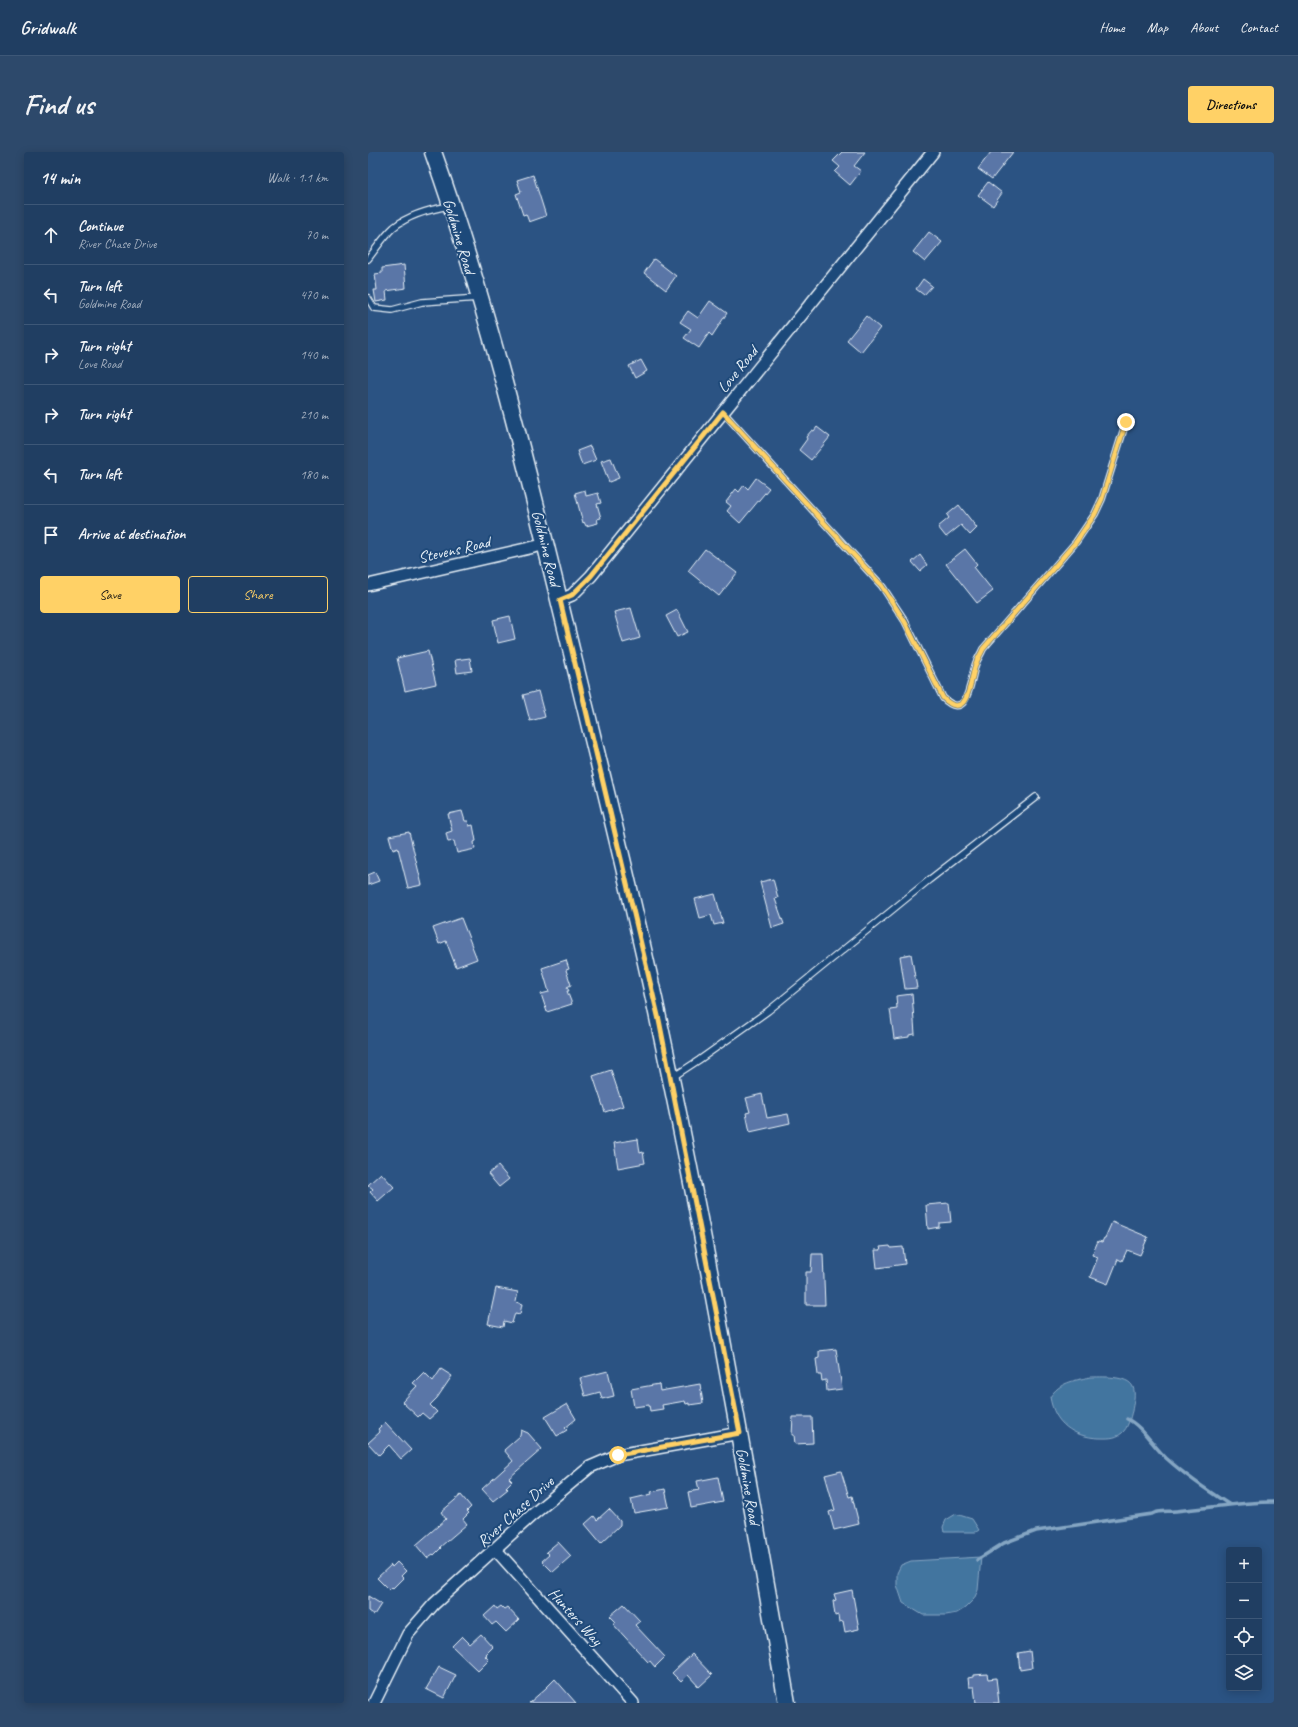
<!DOCTYPE html>
<meta charset="utf-8">
<style>
body{margin:0;font-family:Caveat,sans-serif;background:#2d496b;color:#f1f3f6}
.controls{position:absolute;right:12px;bottom:12px;display:grid;overflow:hidden;border-radius:4px;box-shadow:0 2px 10px #0003}
.controls button{width:36px;height:36px;display:grid;place-items:center;padding:0;border:0;border-bottom:1px solid #3d5777;background:#203e62;color:#f1f3f6;font:20px sans-serif}
.stop{position:absolute;width:12px;height:12px;margin:-9px;border:3px solid #ffd166;border-radius:50%;background:#fff}
.stop.end{background:#ffd166;border-color:#fff;box-shadow:0 1px 4px #0008}
.list{margin:0;padding:0;list-style:none}
h2{display:flex;justify-content:space-between;align-items:center;height:52px;margin:0;padding:0 16px;font-size:17px}
h2 small{font-size:13px;font-weight:400;color:#a2aebe}
.list li{display:grid;grid-template-columns:26px 1fr auto;gap:12px;align-items:center;box-sizing:border-box;height:60px;padding:0 16px;border-top:1px solid #3d5777}
.list b{display:block;font-size:15px;white-space:nowrap}
.list p{margin:0;font-size:13px;white-space:nowrap;color:#a2aebe}
.list em{font-size:13px;font-style:normal;color:#a2aebe}
.actions{display:flex;gap:8px;padding:12px 16px}
.actions a{flex:1;padding:9px 0;border:1px solid #ffd166;border-radius:4px;text-align:center;font-size:14px;color:#ffd166}
.actions .main{background:#ffd166;color:#111}
.icon{flex:none;width:22px;height:22px;fill:none;stroke:currentColor;stroke-width:2;stroke-linecap:round;stroke-linejoin:round}
.map{position:relative;flex:none;width:906px;height:1551px;overflow:hidden;border-radius:4px}
header{display:flex;align-items:center;gap:24px;box-sizing:border-box;height:56px;padding:0 20px;background:#203e62;border-bottom:1px solid #3d5777}
header strong{font-size:19px}
nav{display:flex;gap:22px;margin-inline-start:auto;font-size:14px}
.intro{display:flex;align-items:center;justify-content:space-between;box-sizing:border-box;height:96px;padding:0 24px}
h1{margin:0;font-size:28px}
.button{padding:10px 18px;border-radius:4px;background:#ffd166;color:#111;font-size:14px;font-weight:700}
main{display:flex;gap:24px;padding:0 24px}
aside{flex:1;background:#203e62;border-radius:4px;box-shadow:0 2px 10px #0003}
.map>svg:first-child{display:block}
</style>
<header>
<strong>Gridwalk</strong>
<nav><a>Home</a><a>Map</a><a>About</a><a>Contact</a></nav>
</header>
<div class="intro"><h1>Find us</h1><a class="button">Directions</a></div>
<main>
<aside>
<h2>14 min<small>Walk · 1.1 km</small></h2>
<ul class="list">
<li><svg class="icon" aria-label="ahead" viewBox="0 0 24 24"><path d="M12 20V5M6 11l6-6 6 6"/></svg><div><b>Continue</b><p>River Chase Drive</p></div><em>70 m</em></li>
<li><svg class="icon" aria-label="left" viewBox="0 0 24 24"><path d="M17 20v-9H6M10 6l-5 5 5 5"/></svg><div><b>Turn left</b><p>Goldmine Road</p></div><em>470 m</em></li>
<li><svg class="icon" aria-label="right" viewBox="0 0 24 24"><path d="M7 20v-9h11M14 6l5 5-5 5"/></svg><div><b>Turn right</b><p>Love Road</p></div><em>140 m</em></li>
<li><svg class="icon" aria-label="right" viewBox="0 0 24 24"><path d="M7 20v-9h11M14 6l5 5-5 5"/></svg><div><b>Turn right</b></div><em>210 m</em></li>
<li><svg class="icon" aria-label="left" viewBox="0 0 24 24"><path d="M17 20v-9H6M10 6l-5 5 5 5"/></svg><div><b>Turn left</b></div><em>180 m</em></li>
<li><svg class="icon" aria-label="arrive" viewBox="0 0 24 24"><path d="M6 21V4h12l-3 4 3 4H6"/></svg><div><b>Arrive at destination</b></div></li>
</ul>
<div class="actions"><a class="main">Save</a><a>Share</a></div>
</aside>
<div class="map">
<svg width="906" height="1551" viewBox="0 0 906 1551">
<rect width="100%" height="100%" fill="#2b5383"/>
<filter id="ink" filterUnits="userSpaceOnUse"><feTurbulence type="fractalNoise" baseFrequency=".025" numOctaves="2"/><feDisplacementMap in="SourceGraphic" scale="8" xChannelSelector="R" yChannelSelector="G"/><feConvolveMatrix kernelMatrix="1 2 1 2 8 2 1 2 1" color-interpolation-filters="sRGB"/></filter>
<g filter="url(#ink)">
<path fill="#43749f" stroke="#85a6c3" d="M722,1225C733,1225 760,1223 765,1235C768,1242 765,1252 764,1259C762,1266 760,1276 754,1281C747,1287 739,1286 731,1286C705,1285 686,1271 682,1245C692,1230 705,1229 722,1225Z
M588,1362L604,1367L611,1378L608,1380H576L575,1375L578,1368Z
M613,1405L610,1438L606,1447L597,1456L589,1461L578,1463H555L535,1451L529,1433V1421L533,1413L543,1409Z"/>
<g fill="none" stroke-linecap="round" stroke-linejoin="round">
<path stroke="#85a6c3" stroke-width="3.5" d="M759,1267C773,1273 786,1295 798,1306C818,1324 840,1339 862,1353
M609,1408L636,1391L668,1379L784,1362C791,1358 800,1360 808,1359C841,1356 873,1350 906,1350"/>
</g>
<path fill="#5a76a7" stroke="#e8f1f8" d="M474,0H497L486,14L493,19L482,33L467,20L472,15L465,9Z
M623,0H645L624,27L610,17Z
M165,23L178,64L161,70L158,62L155,63L148,42L153,40L149,28Z
M620,30L634,41L625,54L610,43Z
M561,80L574,90L557,110L545,100Z
M286,107L308,124L298,138L276,121Z
M36,113L38,136L18,139L19,148L8,150L6,138H9L7,122L14,121V116Z
M555,127L564,134L556,143L548,137Z
M342,149L359,161L344,184L341,181L331,196L316,186L323,177L312,170L320,159L330,166Z
M498,164L512,176L493,200L479,188Z
M273,208L279,219L267,226L261,214Z
M449,275L462,285L443,308L431,298L439,287L438,285L444,278L446,279Z
M222,294L228,308L214,313L209,299Z
M243,306L251,326L241,330L233,309Z
M388,326L401,336L372,371L359,359L363,354L358,350L368,337L371,340L376,333L380,337Z
M217,338L218,344L230,341L233,351L229,352L233,366L229,367L230,371L218,374L216,370L215,371L207,341Z
M591,353L609,376L602,383L593,373L578,385L570,375L581,366L579,363Z
M337,397L369,421L351,444L320,419Z
M597,397L609,412L606,415L625,439L609,451L578,412Z
M552,403L559,413L552,419L544,410Z
M263,456L272,486L255,491L246,460Z
M309,458L320,480L309,485L298,464Z
M142,464L147,487L130,491L125,468Z
M60,499L68,532L37,539L29,506Z
M102,506L104,519L89,521L87,508Z
M170,539L177,565L162,569L155,543Z
M94,659L97,669H100L101,674L105,673L108,689L106,690L107,697L89,701L86,689L80,690L78,681L84,679L80,662Z
M41,680L54,733L40,736L30,696L25,698L21,684Z
M7,720L11,729L0,733V723Z
M405,727L410,746L407,747L416,772L404,776L392,730Z
M347,742L355,771L346,773L343,763L332,766L327,747Z
M93,766L109,807L88,815L78,789L71,792L65,776Z
M543,802L549,836L537,837L532,804Z
M198,808L201,817L198,818L203,833L199,835L201,839H199L204,852L179,860L173,842L181,840L174,816Z
M544,842L547,882L541,883V885L526,887L522,857L529,856L528,844Z
M243,918L255,954L237,960L225,924Z
M394,942L399,966L420,962L422,971L382,980L378,961L382,960L378,946Z
M270,987L272,1001L275,1000L277,1011L250,1016L246,991Z
M130,1014L141,1027L131,1035L120,1022Z
M13,1021L26,1035L10,1049L2,1040L5,1037L0,1033Z
M581,1051L583,1070L571,1071V1075L560,1077L558,1053Z
M744,1070L780,1085L772,1103L759,1098L754,1109L750,1107L740,1132L722,1125L730,1105L724,1103L730,1089L734,1090L736,1086H737Z
M522,1094L523,1096L535,1095L537,1112L509,1116L507,1098H513L512,1095Z
M444,1102H455L457,1153H438V1120H443Z
M128,1136L150,1140L148,1150L154,1152L152,1162L147,1161L144,1171L136,1169L135,1175L120,1172Z
M468,1197L474,1237L459,1239L458,1228L454,1229L453,1223H450L448,1207L451,1206V1199Z
M73,1217L84,1224L69,1246L62,1253L69,1260L61,1267L54,1261L50,1265L34,1250L49,1234L45,1231L56,1220L65,1229Z
M240,1219L246,1244L234,1247L232,1240L217,1244L212,1226Z
M291,1232L292,1239L332,1232L335,1251L321,1253V1251L318,1252L317,1249L294,1253L295,1257L282,1259L281,1253L266,1255L263,1237Z
M199,1252L208,1267L197,1276L199,1278L189,1284L177,1265Z
M425,1265H444L445,1291L427,1292L426,1283H424Z
M17,1270L43,1298L33,1307L21,1293L11,1303L0,1291L12,1280L10,1277Z
M153,1278L160,1281L174,1297L141,1326L144,1329L138,1335L140,1337L125,1349L114,1337L145,1309L136,1298L152,1284Z
M473,1319L481,1345L484,1344L491,1372L466,1378L461,1360L467,1358L457,1323Z
M350,1325L355,1350L323,1356L320,1340L331,1338L329,1329Z
M297,1337L301,1355L266,1361L263,1347L284,1342L283,1340Z
M93,1343L103,1355L99,1359L101,1361L95,1367L99,1372L72,1395L73,1396L66,1403L65,1402L59,1406L48,1393L78,1367L73,1360Z
M241,1357L252,1369V1373L233,1391L217,1372L226,1364L229,1368Z
M190,1390L203,1404L185,1420L174,1409L181,1403L178,1400Z
M29,1410L38,1419L33,1424L35,1426L25,1436L24,1435L21,1438L9,1426L23,1413L24,1415Z
M484,1438L491,1477L477,1480L475,1469L471,1470L470,1463L467,1464L465,1449L468,1448L466,1442Z
M0,1444L13,1452L6,1463L0,1459Z
M256,1452L272,1469L267,1473L297,1505L287,1515L282,1509L280,1510L245,1472L248,1470L242,1464Z
M127,1454L129,1457L133,1454L136,1457L139,1455L151,1468L138,1480L128,1470L124,1473L116,1464Z
M113,1482L125,1495L118,1502L119,1503L117,1504L121,1508L110,1519L84,1494L94,1484L102,1492Z
M662,1499L664,1516L652,1518L650,1501Z
M324,1502L344,1523L331,1535L320,1523L313,1530L304,1521Z
M71,1515L88,1523L76,1546L58,1537Z
M619,1522L620,1527L628,1526L631,1551H608L606,1535H601L600,1526L605,1525V1523Z
M187,1527L208,1551H161L178,1536Z"/>
<g fill="none" stroke-linecap="round" stroke-linejoin="round">
<defs>
<path id="service" d="M0,107C8,97 16,84 26,75C41,63 63,57 82,54
M0,146L6,156L24,158L54,150L111,146
M355,260L514,434L537,469L575,546C601,571 602,527 608,511C610,506 613,502 615,497L708,390L727,362L734,347L758,270
M305,925L331,908L400,859L561,728L668,645"/>
<path id="minor" d="M0,433L179,392
M192,448L204,443L223,424L565,0
M128,1398L265,1551
M6,1551L40,1482L66,1452L163,1364L222,1315L250,1303L372,1281"/>
<path id="secondary" d="M65,0C123,163 163,333 204,501C234,625 266,750 292,875C340,1099 379,1325 419,1551"/>
</defs>
<use href="#service" stroke="#e8f1f8" stroke-width="8"/>
<use href="#minor" stroke="#e8f1f8" stroke-width="14"/>
<use href="#secondary" stroke="#e8f1f8" stroke-width="19"/>
<use href="#service" stroke="#1f4a7a" stroke-width="5.5"/>
<use href="#minor" stroke="#1f4a7a" stroke-width="11"/>
<use href="#secondary" stroke="#1f4a7a" stroke-width="16"/>
</g>
</g>
<g fill="none" stroke-linecap="round" stroke-linejoin="round" filter="url(#ink)">
<path stroke="#ffd166" stroke-width="5" d="M250,1303L372,1281L291,868L192,448L204,443L223,424L355,260L514,434L537,470L575,546C601,571 602,527 608,511C610,506 613,502 615,497L708,390L727,362L734,347L758,270"/>
</g>
<g text-anchor="middle" stroke-width="4" stroke-linejoin="round" paint-order="stroke">
<g font-size="16" fill="#e8f1f8" stroke="#1f4a7a">
<text transform="translate(92 84) rotate(73)" y="6">Goldmine Road</text>
<text transform="translate(369 217) rotate(-51)" y="6">Love Road</text>
<text transform="translate(179 396) rotate(76)" y="6">Goldmine Road</text>
<text transform="translate(86 397) rotate(-13)" y="6">Stevens Road</text>
<text transform="translate(381 1334) rotate(80)" y="6">Goldmine Road</text>
<text transform="translate(147 1359) rotate(-42)" y="6">River Chase Drive</text>
<text transform="translate(208 1464) rotate(48)" y="6">Hunters Way</text>
</g>
</g>
</svg>
<div class="controls">
<button>+</button>
<button>−</button>
<button><svg class="icon" aria-label="locate" viewBox="0 0 24 24"><circle cx="12" cy="12" r="6"/><path d="M12 2v4M12 18v4M2 12h4M18 12h4"/></svg></button>
<button><svg class="icon" aria-label="layers" viewBox="0 0 24 24"><path d="M12 4l9 5-9 5-9-5zM3 14l9 5 9-5"/></svg></button>
</div>
<div class="stop" style="left:250px;top:1303px"></div>
<div class="stop end" style="left:758px;top:270px"></div>
</div>
</main>
